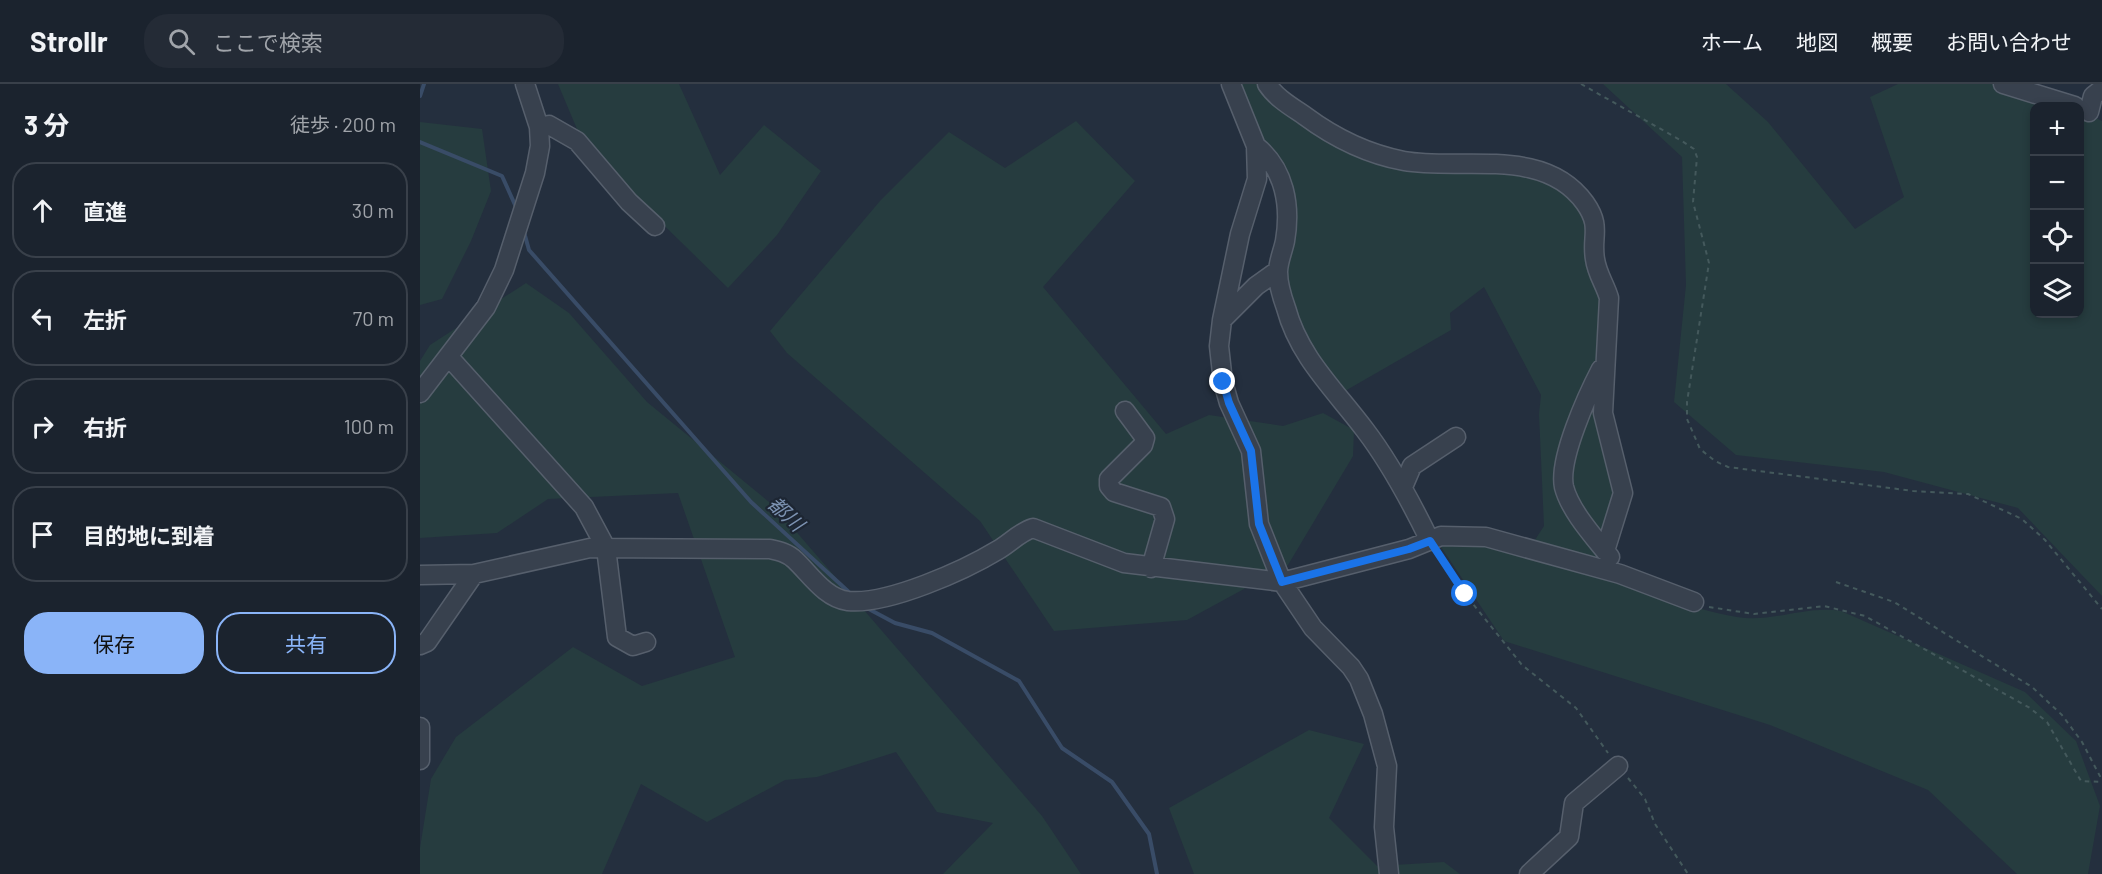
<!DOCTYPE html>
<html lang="ja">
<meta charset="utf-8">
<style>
body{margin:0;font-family:Barlow,"Noto Sans JP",sans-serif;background:#242b36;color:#f1f3f6}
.controls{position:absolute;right:18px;top:18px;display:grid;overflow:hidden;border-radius:12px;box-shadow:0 3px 9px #0003}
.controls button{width:54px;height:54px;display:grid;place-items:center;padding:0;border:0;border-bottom:2px solid #39404a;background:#1b232e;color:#f1f3f6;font:30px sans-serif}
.stop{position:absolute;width:18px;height:18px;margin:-14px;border:4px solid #1a73e8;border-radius:50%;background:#fff}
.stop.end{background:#1a73e8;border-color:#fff;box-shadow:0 2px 6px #0008}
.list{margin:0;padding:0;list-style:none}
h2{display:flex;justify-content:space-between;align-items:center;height:78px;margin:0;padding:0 24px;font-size:26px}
h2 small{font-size:20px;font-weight:400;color:#a0a4aa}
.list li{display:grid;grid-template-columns:39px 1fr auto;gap:18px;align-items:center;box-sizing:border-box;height:96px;margin:0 12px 12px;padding:0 12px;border:2px solid #39404a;border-radius:24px}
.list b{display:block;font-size:22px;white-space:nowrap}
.list em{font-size:20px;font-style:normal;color:#a0a4aa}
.actions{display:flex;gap:12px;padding:18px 24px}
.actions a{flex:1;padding:14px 0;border:2px solid #8ab4f8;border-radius:24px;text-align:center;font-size:21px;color:#8ab4f8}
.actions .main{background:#8ab4f8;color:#111}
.icon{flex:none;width:33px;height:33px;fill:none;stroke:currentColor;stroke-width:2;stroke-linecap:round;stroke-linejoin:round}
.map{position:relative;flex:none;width:1682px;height:790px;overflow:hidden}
header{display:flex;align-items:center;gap:36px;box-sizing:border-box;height:84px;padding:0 30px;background:#1b232e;border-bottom:2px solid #39404a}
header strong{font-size:28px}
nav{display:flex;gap:33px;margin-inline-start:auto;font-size:21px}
.search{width:420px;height:54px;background:#242b36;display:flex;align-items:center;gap:15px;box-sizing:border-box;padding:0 21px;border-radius:24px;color:#a0a4aa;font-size:22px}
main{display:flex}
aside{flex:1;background:#1b232e}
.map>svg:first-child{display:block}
</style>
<header>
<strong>Strollr</strong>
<div class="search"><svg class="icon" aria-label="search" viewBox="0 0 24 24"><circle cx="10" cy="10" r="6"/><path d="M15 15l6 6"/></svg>ここで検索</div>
<nav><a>ホーム</a><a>地図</a><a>概要</a><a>お問い合わせ</a></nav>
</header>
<main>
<aside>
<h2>3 分<small>徒歩 · 200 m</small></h2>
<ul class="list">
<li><svg class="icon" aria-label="ahead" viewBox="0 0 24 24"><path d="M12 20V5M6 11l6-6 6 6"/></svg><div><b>直進</b></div><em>30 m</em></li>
<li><svg class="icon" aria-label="left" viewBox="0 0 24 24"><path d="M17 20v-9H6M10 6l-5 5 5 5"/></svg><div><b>左折</b></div><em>70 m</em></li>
<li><svg class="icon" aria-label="right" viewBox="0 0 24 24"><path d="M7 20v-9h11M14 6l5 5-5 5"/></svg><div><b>右折</b></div><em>100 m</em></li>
<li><svg class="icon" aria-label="arrive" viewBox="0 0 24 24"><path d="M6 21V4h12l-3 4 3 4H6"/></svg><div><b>目的地に到着</b></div></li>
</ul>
<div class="actions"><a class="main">保存</a><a>共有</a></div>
</aside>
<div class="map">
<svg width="1682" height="790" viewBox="0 0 1682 790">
<rect width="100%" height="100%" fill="#242f3e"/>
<path fill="#263c3f" d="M138,0H259L300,91L344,41L401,87L357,151L308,204L165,64Z
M802,0H843L936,67L1086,85L1133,96L1165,126L1180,206L1182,272L1198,414L1191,481L1113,459L1124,442L1119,330L1121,311L1064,203L1030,229L1031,246L925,307L879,249L864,198L874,136L824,34Z
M1183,0H1306L1348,38L1435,145L1484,113L1450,13L1478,0H1607L1652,22H1614V230H1660V26L1682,37V512L1598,424L1464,388L1316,371L1254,318L1266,201L1262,73Z
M656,37L715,97L623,203L746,350L789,331L863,342L903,329L934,346L933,372L868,481L767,536L634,547L560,437L367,269L350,247L460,117L529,48L585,84Z
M0,38L62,45L71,107L51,157L22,215L0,221Z
M106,199L149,229L227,318L354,422L622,732L661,790H523L573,739L517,728L476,668L397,693L365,696L287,738L221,700L182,790H0V764L11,695L36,653L153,563L222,602L315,573L258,409L128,415L77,449L0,454V277L10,261Z
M1053,456C1093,466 1135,473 1174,486C1222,502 1266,525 1317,533C1352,539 1387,521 1421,527L1605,608L1656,657L1680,722L1668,790H1597L1508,706L1350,641L1084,557L1019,460Z
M889,646L944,660L909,734L957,782L1024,778L1040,790H774L749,724Z"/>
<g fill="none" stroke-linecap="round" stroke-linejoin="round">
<path stroke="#394c67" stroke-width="4" d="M0,12L4,0
M0,58L82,92L96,123
M104,148L109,166L331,418L431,510
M445,523L475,539L512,549L599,597L642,664L692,698L729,750L737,790"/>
<defs>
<path id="minor" d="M811,0L836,62L837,95L820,150L802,236L799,262L803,298L809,319L831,367L839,440L862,498L893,544L931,583L939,595L953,630L967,682L964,743L969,790
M847,0C856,14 872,23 885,32C916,55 947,70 984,77C1043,87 1124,62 1165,119C1182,143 1171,152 1175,175C1177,190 1185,200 1189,214L1183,329L1203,409L1185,467
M1583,0L1655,22
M1669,28L1673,12L1682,5
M119,43L129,41L157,57L209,118L235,142
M836,62C865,85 871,122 865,157C863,167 858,178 858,188C858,200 862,213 866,224C879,273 915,306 945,346C971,380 991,418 1010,457
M802,236L836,202L857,187
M29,273L164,423L186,464L197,553L213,562L226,558
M1181,285C1168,310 1138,375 1144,403C1150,427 1175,454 1190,473
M0,309L66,223L84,186L115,89L120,62L119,43L105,0
M705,327L725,354L723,361L689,395V402L694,408L741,423L745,435L731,484
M983,403L992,382L1036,353
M0,491L54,490L170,464L350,465C359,467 368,469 375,476C390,490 405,514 428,517C468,521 545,486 578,466C590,459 600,448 613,444L704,479L862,498L989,465L1021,452L1066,453L1200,490L1274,518
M0,561L7,558L54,490
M0,643V676
M1109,790L1149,753L1154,719L1198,682"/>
</defs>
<use href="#minor" stroke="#565f6c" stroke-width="21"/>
<path stroke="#44595c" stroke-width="2" stroke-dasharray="4.5 4.5" stroke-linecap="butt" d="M1161,0L1262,57L1274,65L1277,73L1273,118L1289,179L1267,318V335L1280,365L1295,377L1308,383L1493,407L1548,410L1602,435L1625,456L1682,525
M1018,469L1045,510L1102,581L1156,624L1188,669
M1416,498L1474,518L1612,603L1642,631L1662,658L1682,696
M1289,523L1334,530L1404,522L1445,532L1610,624L1627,638L1661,697L1682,698
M1208,694L1225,715L1235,740L1268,790"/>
<use href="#minor" stroke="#38414e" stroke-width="18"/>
</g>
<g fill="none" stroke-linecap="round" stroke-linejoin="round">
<path stroke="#1a73e8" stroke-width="8" d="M803,298L809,319L831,367L839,440L862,498L989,465L1010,457L1045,510"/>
</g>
<g text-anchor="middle" stroke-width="4.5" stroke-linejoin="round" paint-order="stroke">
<g font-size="20" font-style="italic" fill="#7c92b1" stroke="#1d2633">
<text transform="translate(366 430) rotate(43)" y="7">都川</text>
</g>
</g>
</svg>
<div class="controls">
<button>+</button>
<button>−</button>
<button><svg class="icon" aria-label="locate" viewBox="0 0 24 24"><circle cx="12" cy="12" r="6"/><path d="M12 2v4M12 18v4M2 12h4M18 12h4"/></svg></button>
<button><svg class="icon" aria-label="layers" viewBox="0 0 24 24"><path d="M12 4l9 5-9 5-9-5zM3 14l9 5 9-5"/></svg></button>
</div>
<div class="stop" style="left:1045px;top:510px"></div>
<div class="stop end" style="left:803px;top:298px"></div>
</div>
</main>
